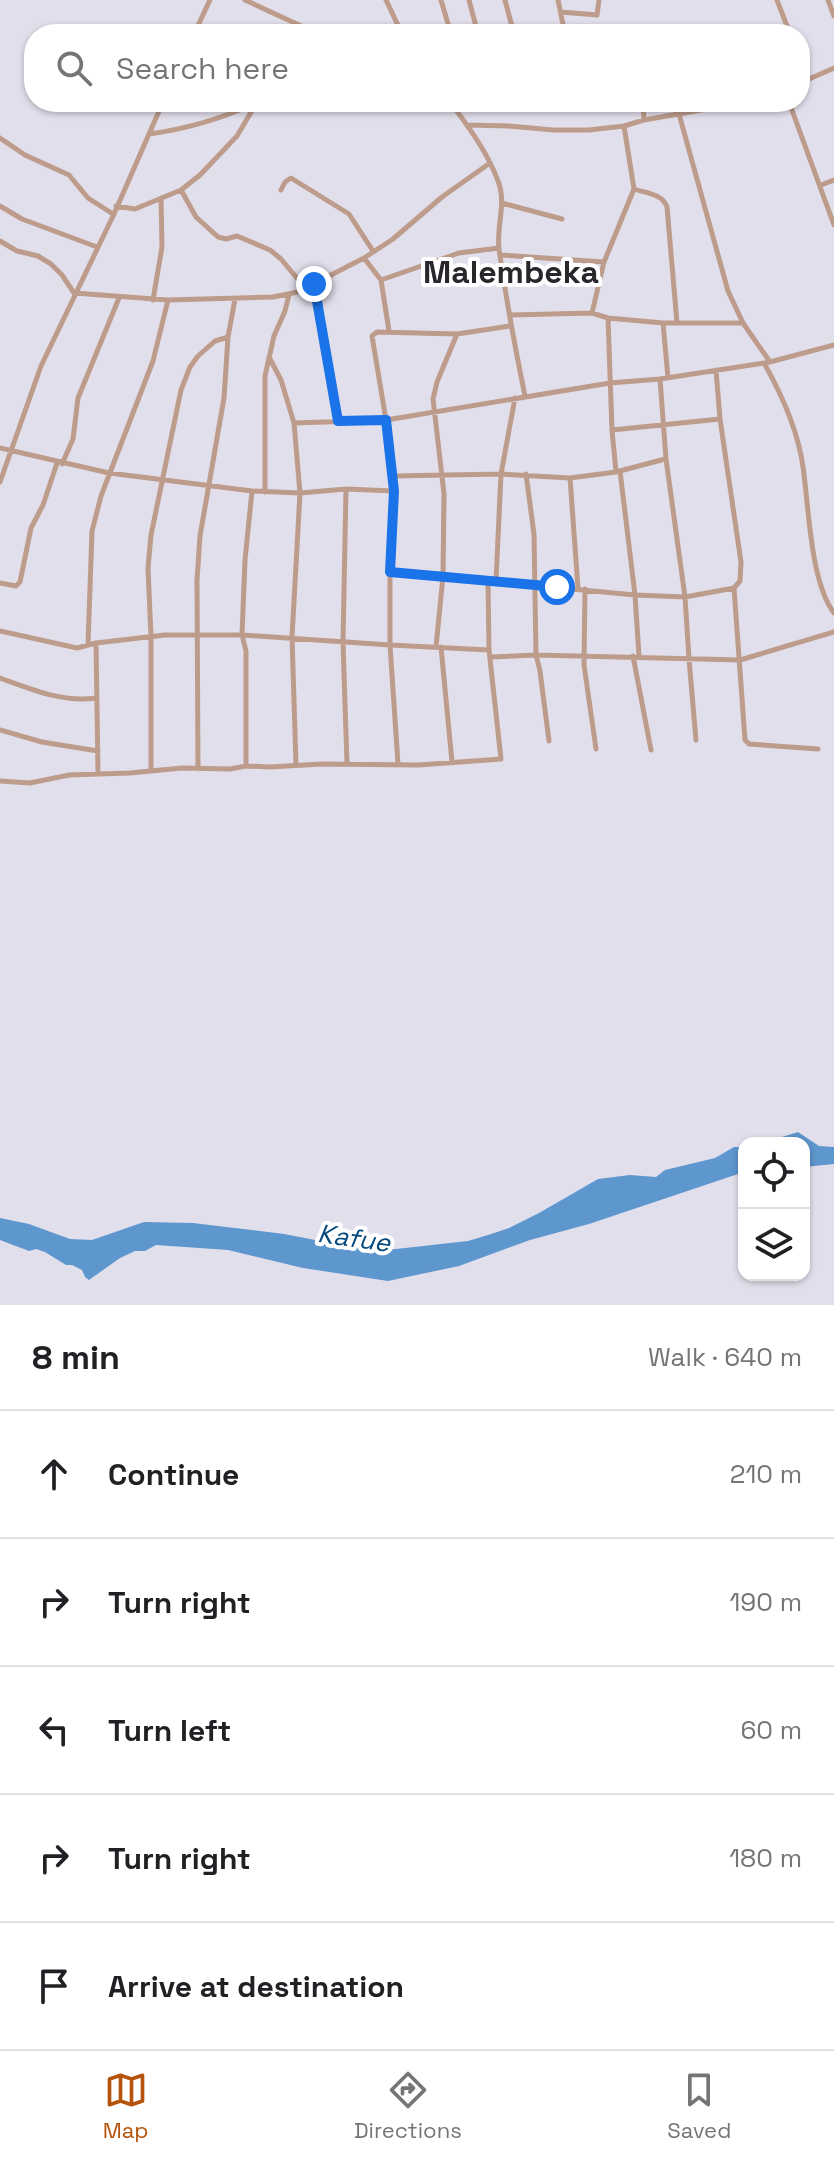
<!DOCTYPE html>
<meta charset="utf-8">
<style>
body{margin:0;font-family:"Space Grotesk",sans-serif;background:#f6f6f6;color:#202124}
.controls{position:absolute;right:24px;bottom:24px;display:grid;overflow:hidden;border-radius:16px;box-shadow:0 2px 6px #0004}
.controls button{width:72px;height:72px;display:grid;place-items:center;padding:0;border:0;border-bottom:2px solid #e0e0e0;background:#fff;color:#202124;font:40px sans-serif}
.stop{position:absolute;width:24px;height:24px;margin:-18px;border:6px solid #1a73e8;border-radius:50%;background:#fff}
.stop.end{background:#1a73e8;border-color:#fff;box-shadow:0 2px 8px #0008}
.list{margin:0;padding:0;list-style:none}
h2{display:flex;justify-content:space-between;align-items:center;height:104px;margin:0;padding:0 32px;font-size:34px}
h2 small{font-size:26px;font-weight:400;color:#757577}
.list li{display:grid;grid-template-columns:52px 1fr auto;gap:24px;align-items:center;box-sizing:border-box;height:128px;padding:0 32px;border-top:2px solid #e0e0e0}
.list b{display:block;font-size:30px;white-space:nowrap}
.list em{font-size:26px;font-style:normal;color:#757577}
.icon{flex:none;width:44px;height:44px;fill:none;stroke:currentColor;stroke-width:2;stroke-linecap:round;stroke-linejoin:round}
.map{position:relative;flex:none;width:834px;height:1305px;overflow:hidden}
.search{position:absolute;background:#fff;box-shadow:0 2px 6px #0004;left:24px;right:24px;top:24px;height:88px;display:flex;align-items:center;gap:20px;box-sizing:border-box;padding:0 28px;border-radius:32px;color:#757577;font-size:30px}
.sheet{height:744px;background:#fff}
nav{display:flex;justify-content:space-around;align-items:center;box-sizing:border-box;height:112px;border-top:2px solid #e0e0e0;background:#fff;font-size:22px;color:#757577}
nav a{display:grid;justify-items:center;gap:4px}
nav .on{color:#b45309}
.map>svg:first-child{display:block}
</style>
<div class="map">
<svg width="834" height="1305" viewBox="0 0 834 1305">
<rect width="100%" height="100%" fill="#e2dfec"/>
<path fill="#5e96ce" d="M798,1132L819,1146L834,1147V1164L804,1167V1143H763Z
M734,1147H744V1172L589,1224L530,1240L459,1266L388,1281L303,1268L228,1250L156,1245L145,1251H135L120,1258L89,1280L85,1277L82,1270L72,1265H66L45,1252L36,1249L29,1251L0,1240V1218L29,1224L70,1239L92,1240L144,1222L193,1223L284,1234L362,1249L387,1250L468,1241L488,1235L509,1228L539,1213L598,1179L630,1175L656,1177L665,1170L715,1158Z"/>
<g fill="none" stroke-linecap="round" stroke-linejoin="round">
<path stroke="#bd9c8c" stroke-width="5" d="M245,0L312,31L315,34
M386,0L402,34
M441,0L451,34
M469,0L478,34
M505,0L514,34
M558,0L565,34
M777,0L790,34
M828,0L834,16
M561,12L597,15L599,0
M194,34L210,0
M800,63L806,80
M800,83L834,68
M450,102C468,126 488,153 498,181C507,203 496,227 499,249C506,299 515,347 525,396
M643,102L644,120
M789,102L834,225
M679,114L728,291L743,323L770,362
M467,125L509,126L553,130H589L624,126L644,120L747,102
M149,134C187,129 220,119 254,104
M0,138L25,155L69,175L88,198L113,214
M821,185L834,180
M634,189C646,193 663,194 667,207L677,323
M181,190L196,217L218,237L226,239L237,236L270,250L281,259L306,289
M281,190L285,182L291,178L349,214L373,251
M502,203L562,219
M0,206L22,219L97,247
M116,206L135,209L181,190L200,175L237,136L257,102
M0,241L17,251L38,256L51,264L62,275L74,293L168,300L273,297L298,292L364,258L393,239L442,197L490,163
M501,255L604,262
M364,258L381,280L389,331
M381,280L459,253L499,248
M314,284L338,421
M153,300L162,247L161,198
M592,313L604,262L634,189L624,126
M510,315L592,313L608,318L663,323H743
M608,318L612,430L616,472
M663,323L668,378
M269,357L281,380L294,423L300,493L292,637L296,765
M764,363C782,395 798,430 803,467C809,507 810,581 834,613
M716,370L720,419L741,562L740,581L734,588L745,740L749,744L818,749
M660,379L666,459L685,597L689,659L696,740
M294,423L386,420L610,383L660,379L770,362L834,345
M612,430L720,419
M0,448L109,473L252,491L300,493L346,489L394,491
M62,464L73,439L78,398L119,298
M620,471L635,595L639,656
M526,474L534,534L536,655L540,671L549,741
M393,476L501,474L570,478L616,472L665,459
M570,478L578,588
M0,482L41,366L114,214L163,102
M346,489L343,642L347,764
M265,492V376L274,336L285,311L289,295
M390,572L635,595L685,597L734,588
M496,581L501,474L515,398
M0,583L16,586L20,582L31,528L43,505L57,463
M585,589L584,665L596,749
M0,631L77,648L96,643L165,635H242L390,645L489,650
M96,643L98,772
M88,644L92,531L101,496L153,361L168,300
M436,647L443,576L444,494L433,399L437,382L457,334
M441,647L452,762
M633,656L651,750
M491,657L536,655L740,660L834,632
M0,678C31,689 63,703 96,698
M0,730L42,742L98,751
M398,764L390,645V572L394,491L386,420L372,336L377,332L457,334L510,326
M246,766V651L242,635L245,560L252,491
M198,769L197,580L200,536L224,398L228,337L235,299
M151,770V636L148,568L151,535L181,390L190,367L198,356L215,341L228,337
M0,781L30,783L69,775L130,773L182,768L230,769L246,766L270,767L322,764L419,765L501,759L489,650L488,581"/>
</g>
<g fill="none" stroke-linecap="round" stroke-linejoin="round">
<path stroke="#1a73e8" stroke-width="10" d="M314,284L338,421L386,420L394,491L390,572L557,587"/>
</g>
<g text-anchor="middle" stroke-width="8" stroke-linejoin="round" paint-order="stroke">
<g font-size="26" font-style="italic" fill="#06497d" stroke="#fff">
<text transform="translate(354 1238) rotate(8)" y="9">Kafue</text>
</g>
<g font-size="32" font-weight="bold" fill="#28272c" stroke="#fff">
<text x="511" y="283">Malembeka</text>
</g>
</g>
</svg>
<div class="controls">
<button><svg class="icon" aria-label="locate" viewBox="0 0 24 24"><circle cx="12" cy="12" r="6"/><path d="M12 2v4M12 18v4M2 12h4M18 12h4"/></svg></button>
<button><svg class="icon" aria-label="layers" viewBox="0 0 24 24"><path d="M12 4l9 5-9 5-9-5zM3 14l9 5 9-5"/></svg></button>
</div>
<div class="stop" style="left:557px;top:587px"></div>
<div class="stop end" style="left:314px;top:284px"></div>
<div class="search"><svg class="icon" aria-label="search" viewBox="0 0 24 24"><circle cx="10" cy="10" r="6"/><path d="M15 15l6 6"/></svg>Search here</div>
</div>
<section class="sheet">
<h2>8 min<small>Walk · 640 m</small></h2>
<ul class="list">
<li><svg class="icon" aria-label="ahead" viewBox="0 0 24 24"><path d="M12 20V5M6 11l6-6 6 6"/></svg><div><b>Continue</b></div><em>210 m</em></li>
<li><svg class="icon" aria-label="right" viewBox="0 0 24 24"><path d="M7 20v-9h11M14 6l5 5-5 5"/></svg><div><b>Turn right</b></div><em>190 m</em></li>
<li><svg class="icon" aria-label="left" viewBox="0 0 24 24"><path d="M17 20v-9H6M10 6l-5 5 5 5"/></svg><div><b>Turn left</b></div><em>60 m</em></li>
<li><svg class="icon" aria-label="right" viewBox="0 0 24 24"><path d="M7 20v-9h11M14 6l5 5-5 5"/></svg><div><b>Turn right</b></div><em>180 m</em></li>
<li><svg class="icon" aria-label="arrive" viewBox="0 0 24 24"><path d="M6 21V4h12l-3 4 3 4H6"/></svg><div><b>Arrive at destination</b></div></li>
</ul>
</section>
<nav>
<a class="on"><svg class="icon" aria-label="map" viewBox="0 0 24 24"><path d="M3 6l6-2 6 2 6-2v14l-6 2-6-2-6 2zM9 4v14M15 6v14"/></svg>Map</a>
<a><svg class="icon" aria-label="directions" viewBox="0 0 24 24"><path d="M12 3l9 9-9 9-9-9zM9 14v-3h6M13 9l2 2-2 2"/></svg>Directions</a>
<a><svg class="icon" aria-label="saved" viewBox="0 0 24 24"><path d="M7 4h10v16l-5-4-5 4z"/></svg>Saved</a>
</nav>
